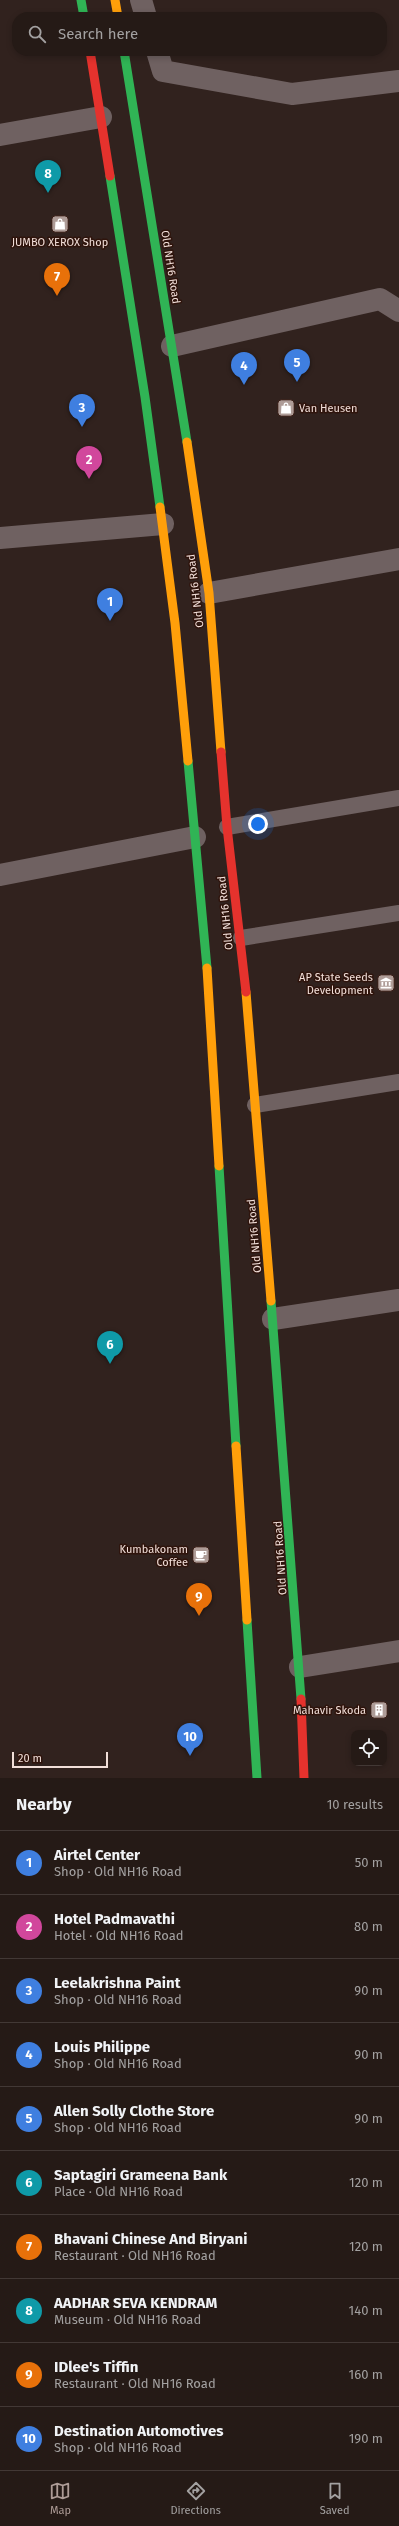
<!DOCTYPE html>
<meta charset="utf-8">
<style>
body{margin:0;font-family:"Fira Sans",sans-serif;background:#2d231f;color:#f1f3f6}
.controls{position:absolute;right:12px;bottom:12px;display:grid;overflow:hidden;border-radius:8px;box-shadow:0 2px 6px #0003}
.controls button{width:36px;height:36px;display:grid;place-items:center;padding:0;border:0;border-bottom:1px solid #423835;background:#251a16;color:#f1f3f6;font:20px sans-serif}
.scale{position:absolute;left:12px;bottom:10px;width:96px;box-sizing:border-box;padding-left:4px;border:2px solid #f1ded8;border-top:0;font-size:11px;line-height:14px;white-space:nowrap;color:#f1ded8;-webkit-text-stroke:3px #2f140c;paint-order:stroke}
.you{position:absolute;left:258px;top:824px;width:14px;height:14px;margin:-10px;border:3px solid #fff;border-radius:50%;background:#1a73e8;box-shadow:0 0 0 6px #1a73e833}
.badge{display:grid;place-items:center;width:26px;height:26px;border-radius:50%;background:#ae9c97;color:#fff;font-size:13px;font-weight:700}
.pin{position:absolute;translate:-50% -33px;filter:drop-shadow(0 1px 2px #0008)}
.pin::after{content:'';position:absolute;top:21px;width:14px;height:12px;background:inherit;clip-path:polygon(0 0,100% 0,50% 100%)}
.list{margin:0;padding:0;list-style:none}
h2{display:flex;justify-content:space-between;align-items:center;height:52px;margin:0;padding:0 16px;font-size:17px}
h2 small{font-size:13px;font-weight:400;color:#a3a1a1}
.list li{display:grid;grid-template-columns:26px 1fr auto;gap:12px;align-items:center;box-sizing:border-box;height:64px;padding:0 16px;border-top:1px solid #423835}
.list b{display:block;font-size:15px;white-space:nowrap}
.list p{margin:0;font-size:13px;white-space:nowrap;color:#a3a1a1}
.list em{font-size:13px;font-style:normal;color:#a3a1a1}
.icon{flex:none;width:22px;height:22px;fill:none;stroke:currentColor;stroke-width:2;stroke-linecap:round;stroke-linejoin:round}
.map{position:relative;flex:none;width:399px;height:1778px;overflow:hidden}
.search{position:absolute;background:#251a16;box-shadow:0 2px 6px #0003;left:12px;right:12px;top:12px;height:44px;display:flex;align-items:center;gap:10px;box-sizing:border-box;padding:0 14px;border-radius:16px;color:#a3a1a1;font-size:15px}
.sheet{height:692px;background:#251a16}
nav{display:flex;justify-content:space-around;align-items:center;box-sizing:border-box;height:56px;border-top:1px solid #423835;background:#251a16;font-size:11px;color:#a3a1a1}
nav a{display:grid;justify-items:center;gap:2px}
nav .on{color:#ae9c97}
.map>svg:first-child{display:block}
</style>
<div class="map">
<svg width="399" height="1778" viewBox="0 0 399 1778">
<rect width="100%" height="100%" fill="#31221e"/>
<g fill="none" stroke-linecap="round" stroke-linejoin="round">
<path stroke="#6f6161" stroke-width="16" d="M227,827L399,798
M241,938L399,913
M255,1105L399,1082"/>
<path stroke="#6f6161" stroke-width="22" d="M141,0L146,17
M157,51L163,71L292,94L399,81
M0,135L101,117
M172,346L380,299L399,311
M0,538L163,524
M209,593L399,559
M0,875L195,837
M273,1319L399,1300
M300,1667L399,1651"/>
<path stroke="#30b455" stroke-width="9" d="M81,0L84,17
M124,51L187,442
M110,176L145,397L160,507
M188,761L207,968
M219,1166L236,1446
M271,1301L301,1699
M247,1620L257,1778"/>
<path stroke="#ff9f0a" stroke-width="9" d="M115,0L118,17
M187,442L209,593L221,752
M160,507L175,623L188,761
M207,968L219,1166
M246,992L271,1301
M236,1446L247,1620"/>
<path stroke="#e5322d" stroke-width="9" d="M90,51L110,176
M221,752L227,827L246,992
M301,1699L304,1778"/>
</g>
<defs>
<symbol id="shop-square" viewBox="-11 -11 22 22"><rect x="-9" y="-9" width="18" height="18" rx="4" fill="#ae9c97" stroke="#2f140c"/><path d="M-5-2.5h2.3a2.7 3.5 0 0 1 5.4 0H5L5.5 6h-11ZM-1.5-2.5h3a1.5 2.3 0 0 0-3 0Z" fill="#fff"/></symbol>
<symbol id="museum-square" viewBox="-11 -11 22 22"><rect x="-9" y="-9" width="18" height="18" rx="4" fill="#ae9c97" stroke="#2f140c"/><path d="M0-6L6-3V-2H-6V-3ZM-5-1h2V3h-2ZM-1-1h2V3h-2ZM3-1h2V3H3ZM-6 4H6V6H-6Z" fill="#fff"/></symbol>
<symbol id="cafe-square" viewBox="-11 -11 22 22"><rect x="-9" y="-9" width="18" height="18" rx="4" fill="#ae9c97" stroke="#2f140c"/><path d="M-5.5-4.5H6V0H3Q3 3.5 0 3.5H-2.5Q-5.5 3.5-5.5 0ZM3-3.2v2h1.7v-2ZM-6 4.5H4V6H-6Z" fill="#fff"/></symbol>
<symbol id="building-square" viewBox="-11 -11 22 22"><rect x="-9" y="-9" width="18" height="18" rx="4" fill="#ae9c97" stroke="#2f140c"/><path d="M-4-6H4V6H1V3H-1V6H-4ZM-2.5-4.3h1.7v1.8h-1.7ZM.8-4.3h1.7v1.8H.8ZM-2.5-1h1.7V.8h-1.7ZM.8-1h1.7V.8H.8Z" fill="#fff"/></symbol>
</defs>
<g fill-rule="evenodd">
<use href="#shop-square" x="50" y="214" width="20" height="20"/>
<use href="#shop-square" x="276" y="398" width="20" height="20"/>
<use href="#museum-square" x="376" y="973" width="20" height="20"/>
<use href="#cafe-square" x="191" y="1545" width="20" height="20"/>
<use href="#building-square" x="369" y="1700" width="20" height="20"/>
</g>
<g text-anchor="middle" stroke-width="3" stroke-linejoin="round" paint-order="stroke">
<g font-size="11" fill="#f1ded8" stroke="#2f140c" text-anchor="end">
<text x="60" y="246" text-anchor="middle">JUMBO XEROX Shop</text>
<text x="299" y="412" text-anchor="start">Van Heusen</text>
<text x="373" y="981">AP State Seeds<tspan x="373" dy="13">Development</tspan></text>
<text x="188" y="1553">Kumbakonam<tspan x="188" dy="13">Coffee</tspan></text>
<text x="366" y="1714">Mahavir Skoda</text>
</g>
<g font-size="11" fill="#f1ded8" stroke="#2f140c">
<text transform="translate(171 267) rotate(81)" y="4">Old NH16 Road</text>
<text transform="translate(195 591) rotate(-97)" y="4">Old NH16 Road</text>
<text transform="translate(225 913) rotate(-96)" y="4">Old NH16 Road</text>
<text transform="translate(254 1236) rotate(-95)" y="4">Old NH16 Road</text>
<text transform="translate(280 1558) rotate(-94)" y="4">Old NH16 Road</text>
</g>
</g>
</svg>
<div class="controls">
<button><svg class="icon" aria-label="locate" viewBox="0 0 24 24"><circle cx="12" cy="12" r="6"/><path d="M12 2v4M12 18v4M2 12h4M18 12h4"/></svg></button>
</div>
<div class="scale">20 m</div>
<div class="you"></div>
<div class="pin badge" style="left:110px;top:621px;background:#3f7fe0">1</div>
<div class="pin badge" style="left:89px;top:479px;background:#d1479c">2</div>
<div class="pin badge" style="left:82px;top:427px;background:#3f7fe0">3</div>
<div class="pin badge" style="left:244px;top:385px;background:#3f7fe0">4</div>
<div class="pin badge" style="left:297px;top:382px;background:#3f7fe0">5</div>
<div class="pin badge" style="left:110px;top:1364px;background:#0f9aa8">6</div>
<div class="pin badge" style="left:57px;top:296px;background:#e8710a">7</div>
<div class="pin badge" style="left:48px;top:193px;background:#0f9aa8">8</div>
<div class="pin badge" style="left:199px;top:1616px;background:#e8710a">9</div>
<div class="pin badge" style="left:190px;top:1756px;background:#3f7fe0">10</div>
<div class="search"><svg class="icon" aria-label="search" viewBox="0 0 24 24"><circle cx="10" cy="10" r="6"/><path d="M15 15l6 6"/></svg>Search here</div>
</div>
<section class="sheet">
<h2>Nearby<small>10 results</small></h2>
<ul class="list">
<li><span class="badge" style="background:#3f7fe0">1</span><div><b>Airtel Center</b><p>Shop · Old NH16 Road</p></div><em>50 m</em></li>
<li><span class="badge" style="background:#d1479c">2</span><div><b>Hotel Padmavathi</b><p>Hotel · Old NH16 Road</p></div><em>80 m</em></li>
<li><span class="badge" style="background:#3f7fe0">3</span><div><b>Leelakrishna Paint</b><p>Shop · Old NH16 Road</p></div><em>90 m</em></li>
<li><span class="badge" style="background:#3f7fe0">4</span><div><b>Louis Philippe</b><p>Shop · Old NH16 Road</p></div><em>90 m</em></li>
<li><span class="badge" style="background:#3f7fe0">5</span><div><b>Allen Solly Clothe Store</b><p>Shop · Old NH16 Road</p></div><em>90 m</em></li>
<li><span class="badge" style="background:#0f9aa8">6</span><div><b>Saptagiri Grameena Bank</b><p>Place · Old NH16 Road</p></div><em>120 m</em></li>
<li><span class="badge" style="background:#e8710a">7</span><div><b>Bhavani Chinese And Biryani</b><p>Restaurant · Old NH16 Road</p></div><em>120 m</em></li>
<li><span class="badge" style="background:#0f9aa8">8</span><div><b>AADHAR SEVA KENDRAM</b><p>Museum · Old NH16 Road</p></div><em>140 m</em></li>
<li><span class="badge" style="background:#e8710a">9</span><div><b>IDlee's Tiffin</b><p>Restaurant · Old NH16 Road</p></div><em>160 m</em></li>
<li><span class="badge" style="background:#3f7fe0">10</span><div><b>Destination Automotives</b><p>Shop · Old NH16 Road</p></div><em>190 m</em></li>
</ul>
</section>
<nav>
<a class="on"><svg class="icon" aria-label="map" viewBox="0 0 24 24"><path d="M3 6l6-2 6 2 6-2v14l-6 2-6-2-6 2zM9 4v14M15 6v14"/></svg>Map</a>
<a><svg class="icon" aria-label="directions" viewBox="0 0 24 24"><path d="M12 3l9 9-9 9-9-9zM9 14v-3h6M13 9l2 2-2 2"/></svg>Directions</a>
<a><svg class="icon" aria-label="saved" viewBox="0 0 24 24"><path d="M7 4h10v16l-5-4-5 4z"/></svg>Saved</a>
</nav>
